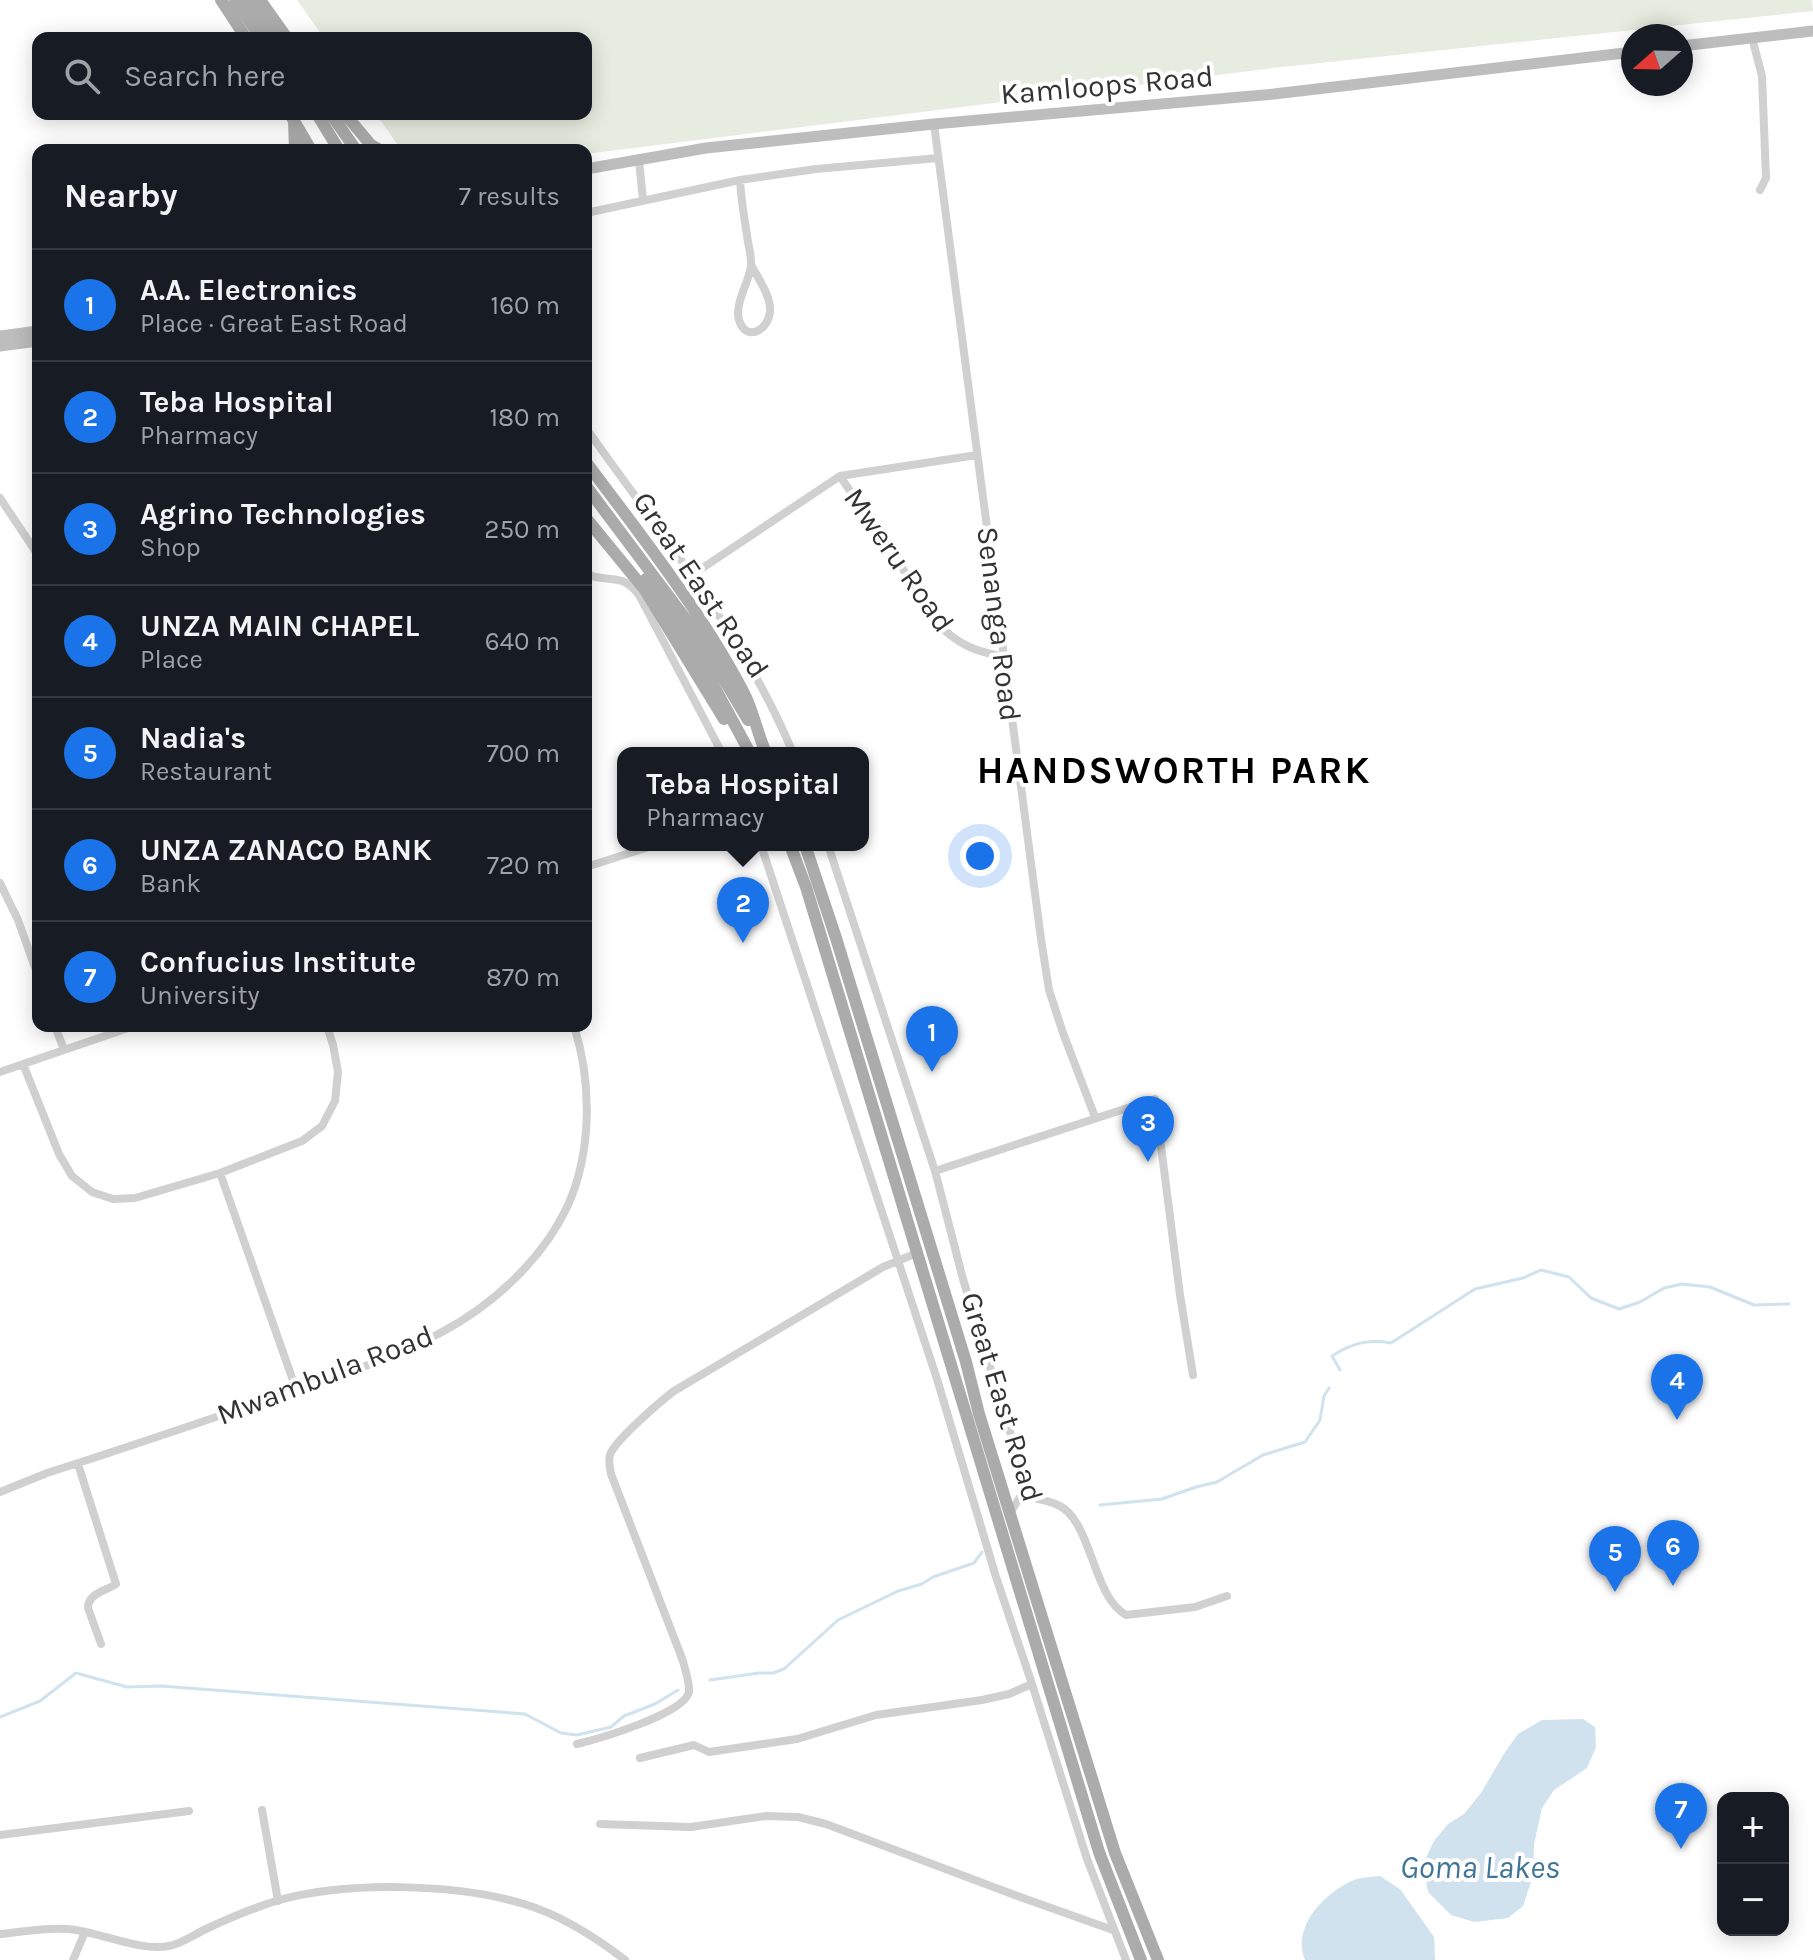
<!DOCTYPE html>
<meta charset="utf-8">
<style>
body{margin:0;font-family:Karla,sans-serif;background:#20242c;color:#f1f3f6}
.controls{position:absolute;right:24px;bottom:24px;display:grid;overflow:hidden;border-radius:16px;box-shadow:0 4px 20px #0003}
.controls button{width:72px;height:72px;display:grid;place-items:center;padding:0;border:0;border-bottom:2px solid #363941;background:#171b24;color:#f1f3f6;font:40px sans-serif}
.compass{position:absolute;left:1621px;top:24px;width:72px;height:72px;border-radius:50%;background:#171b24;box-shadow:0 4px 20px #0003;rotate:250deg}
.you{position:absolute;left:980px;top:856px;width:28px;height:28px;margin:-20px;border:6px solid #fff;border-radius:50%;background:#1a73e8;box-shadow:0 0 0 12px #1a73e833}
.badge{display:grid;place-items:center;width:52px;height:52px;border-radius:50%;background:#1a73e8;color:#fff;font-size:26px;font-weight:700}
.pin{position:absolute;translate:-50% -66px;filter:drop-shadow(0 2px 4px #0008)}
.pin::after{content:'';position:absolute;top:42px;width:28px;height:24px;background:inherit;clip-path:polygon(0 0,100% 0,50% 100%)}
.popup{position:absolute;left:617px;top:747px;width:252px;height:104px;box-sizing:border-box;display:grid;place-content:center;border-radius:16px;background:#171b24;filter:drop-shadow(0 2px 6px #0005);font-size:26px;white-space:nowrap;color:#9ea1a6}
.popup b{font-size:30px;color:#f1f3f6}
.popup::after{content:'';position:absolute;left:50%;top:100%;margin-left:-16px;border:16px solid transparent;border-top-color:#171b24}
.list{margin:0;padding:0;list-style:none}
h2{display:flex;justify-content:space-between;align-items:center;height:104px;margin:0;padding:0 32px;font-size:34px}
h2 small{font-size:26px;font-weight:400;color:#9ea1a6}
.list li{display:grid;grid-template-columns:52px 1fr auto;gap:24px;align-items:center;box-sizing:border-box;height:112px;padding:0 32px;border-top:2px solid #363941}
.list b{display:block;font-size:30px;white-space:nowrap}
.list p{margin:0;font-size:26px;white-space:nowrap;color:#9ea1a6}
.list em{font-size:26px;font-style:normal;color:#9ea1a6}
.icon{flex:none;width:44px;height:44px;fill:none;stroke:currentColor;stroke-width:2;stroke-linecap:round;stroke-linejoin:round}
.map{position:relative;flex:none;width:1813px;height:1960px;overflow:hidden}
.search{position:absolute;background:#171b24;box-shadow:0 4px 20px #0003;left:32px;top:32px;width:560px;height:88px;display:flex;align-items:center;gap:20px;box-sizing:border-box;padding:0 28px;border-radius:16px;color:#9ea1a6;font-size:30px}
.panel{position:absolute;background:#171b24;box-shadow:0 4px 20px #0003;left:32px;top:144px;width:560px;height:888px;border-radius:16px}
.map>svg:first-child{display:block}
</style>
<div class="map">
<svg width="1813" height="1960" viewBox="0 0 1813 1960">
<rect width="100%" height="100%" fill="#fff"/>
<path fill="#e6ecdf" d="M297,0H1812L1813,11L1273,68L586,154V150H451L397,144L376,114H586V38H324Z"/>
<path fill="#cfe2ee" d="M1583,1719L1595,1727L1596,1747L1587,1768L1554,1790L1542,1808L1534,1844L1533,1876L1523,1906L1508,1918L1474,1922L1451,1915L1428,1892L1423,1864L1434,1841L1448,1824L1464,1814L1481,1793L1505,1752L1518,1734L1542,1720Z
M1380,1876L1400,1889L1434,1937L1435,1960H1305C1291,1927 1325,1892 1354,1880C1362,1877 1372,1877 1380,1876Z"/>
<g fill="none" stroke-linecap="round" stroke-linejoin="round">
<path stroke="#cfe2ee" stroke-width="3" d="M1340,1370L1332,1356C1352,1343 1368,1339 1391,1343L1475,1289L1523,1278L1541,1270L1569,1277L1591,1298L1619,1309L1640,1302L1664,1288L1682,1284L1710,1287L1754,1305L1789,1304
M1100,1505L1162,1499L1196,1487L1217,1482L1263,1455L1305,1442L1320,1420L1324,1396L1329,1388
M710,1680L759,1673H773L784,1669L838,1620L898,1591L922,1584L933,1577L974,1563L982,1552
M0,1717L40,1701L76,1673L127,1687L161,1686L525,1714L561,1733L577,1735L611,1727L624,1716L655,1704L678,1690"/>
<path stroke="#d0d0d0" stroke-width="8" d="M1752,38L1762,76L1766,178L1760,190
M934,124L1041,939L1049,990L1063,1033L1095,1117
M639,160L643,200
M740,180C741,198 744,217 747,235C748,245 752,257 751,266C749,282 734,305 739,320C746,343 769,330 770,311C771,296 758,278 751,265
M586,213L740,180L816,169L938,158
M586,428C660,533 743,633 793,753
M840,476L944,630C965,648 977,651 1004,657
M0,498L38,555
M586,574C609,584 621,571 639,595L722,753
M692,575L840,476L977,455
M761,845L937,1379L996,1577L1032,1684L1087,1859L1126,1960
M828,845L935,1171L963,1279L1023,1474C1026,1492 1019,1498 1010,1513
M586,867L655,845
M0,883L18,920L38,976
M55,1026L64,1050
M23,1064L59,1154L72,1176L92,1192L113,1199L135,1198L220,1173L302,1141L322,1126L335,1101L338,1072L333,1045L327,1026
M0,1072L134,1026
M935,1171L1155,1099L1180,1295L1193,1375
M220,1173L296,1389
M78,1464L116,1584C106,1591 88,1593 88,1608L101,1644
M0,1492L47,1473C119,1450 190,1426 260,1402C321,1381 385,1363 442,1332C494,1304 543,1259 568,1205C592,1151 592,1082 574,1026
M1021,1495C1033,1498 1047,1500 1058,1505C1092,1520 1092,1596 1126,1615L1195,1607L1227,1596
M577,1744C598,1739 684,1714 689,1692C690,1683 685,1670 683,1661L611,1474C610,1468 608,1461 610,1455C614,1441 661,1401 674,1391L883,1267L917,1253
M640,1758L694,1745L709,1752L797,1739L876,1715L982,1700L1009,1694L1032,1684
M262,1810L278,1901
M600,1824L691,1827L766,1816L798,1817L826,1824L1012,1894L1113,1930
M0,1835L189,1811
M0,1934C22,1932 45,1927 67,1929C98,1931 139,1952 169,1946C183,1943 195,1934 208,1928C230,1918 253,1908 276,1901C345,1881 455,1883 524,1904C561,1915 594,1936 625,1960
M73,1960L85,1932"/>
<path stroke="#bdbdbd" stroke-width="11" d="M1681,46L1813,31
M586,169L706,148L934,124L1274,94L1633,52
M0,336L38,331
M0,346L38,341"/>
<path stroke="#ababab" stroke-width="12" d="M221,0L246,38
M235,0L261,38
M247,0L272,38
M260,0L287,38
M290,114L311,150
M317,114L339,150
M331,114L356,150
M345,114L371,145L380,150
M294,121L295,150
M586,462C642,537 702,612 745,695C754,714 758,735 766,753
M586,486L697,634L748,720
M586,518L645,590L724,719
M646,579L689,640L749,751
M790,845L806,887L1099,1852L1141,1960
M805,845L836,938L966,1362L979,1414L1115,1853L1158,1960"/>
</g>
<g text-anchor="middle" stroke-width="8" stroke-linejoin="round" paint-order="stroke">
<g font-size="30" fill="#333" stroke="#fff">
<text transform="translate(1107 85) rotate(-5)" y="10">Kamloops Road</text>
<text transform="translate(899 560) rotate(55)" y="10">Mweru Road</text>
<text transform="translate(701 585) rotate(56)" y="10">Great East Road</text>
<text transform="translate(999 624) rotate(83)" y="10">Senanga Road</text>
<text transform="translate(325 1375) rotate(-21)" y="10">Mwambula Road</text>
<text transform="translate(1002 1397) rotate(73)" y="10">Great East Road</text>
</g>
<g font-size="32" font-style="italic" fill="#3f7597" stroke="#fff">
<text x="1480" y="1878">Goma Lakes</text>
</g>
<g font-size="38" font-weight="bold" letter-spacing="2" fill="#000" stroke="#fff">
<text x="1174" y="783">HANDSWORTH PARK</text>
</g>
</g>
</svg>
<div class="controls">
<button>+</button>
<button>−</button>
</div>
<svg class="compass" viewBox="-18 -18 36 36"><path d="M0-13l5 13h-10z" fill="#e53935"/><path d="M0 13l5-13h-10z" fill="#9ea1a6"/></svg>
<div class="you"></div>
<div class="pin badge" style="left:932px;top:1072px">1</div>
<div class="pin badge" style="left:743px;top:943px">2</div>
<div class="popup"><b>Teba Hospital</b>Pharmacy</div>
<div class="pin badge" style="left:1148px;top:1162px">3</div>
<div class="pin badge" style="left:1677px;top:1420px">4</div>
<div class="pin badge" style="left:1615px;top:1592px">5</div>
<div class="pin badge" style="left:1673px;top:1586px">6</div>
<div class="pin badge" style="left:1681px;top:1849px">7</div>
<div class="search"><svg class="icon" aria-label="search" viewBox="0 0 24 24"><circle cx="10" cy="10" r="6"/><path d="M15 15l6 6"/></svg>Search here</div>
<section class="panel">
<h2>Nearby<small>7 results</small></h2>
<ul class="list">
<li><span class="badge">1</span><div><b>A.A. Electronics</b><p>Place · Great East Road</p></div><em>160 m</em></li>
<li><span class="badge">2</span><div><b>Teba Hospital</b><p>Pharmacy</p></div><em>180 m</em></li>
<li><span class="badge">3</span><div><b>Agrino Technologies</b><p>Shop</p></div><em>250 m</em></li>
<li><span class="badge">4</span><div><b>UNZA MAIN CHAPEL</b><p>Place</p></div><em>640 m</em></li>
<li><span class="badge">5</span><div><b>Nadia's</b><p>Restaurant</p></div><em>700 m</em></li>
<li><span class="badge">6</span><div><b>UNZA ZANACO BANK</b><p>Bank</p></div><em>720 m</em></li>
<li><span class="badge">7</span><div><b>Confucius Institute</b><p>University</p></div><em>870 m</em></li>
</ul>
</section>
</div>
